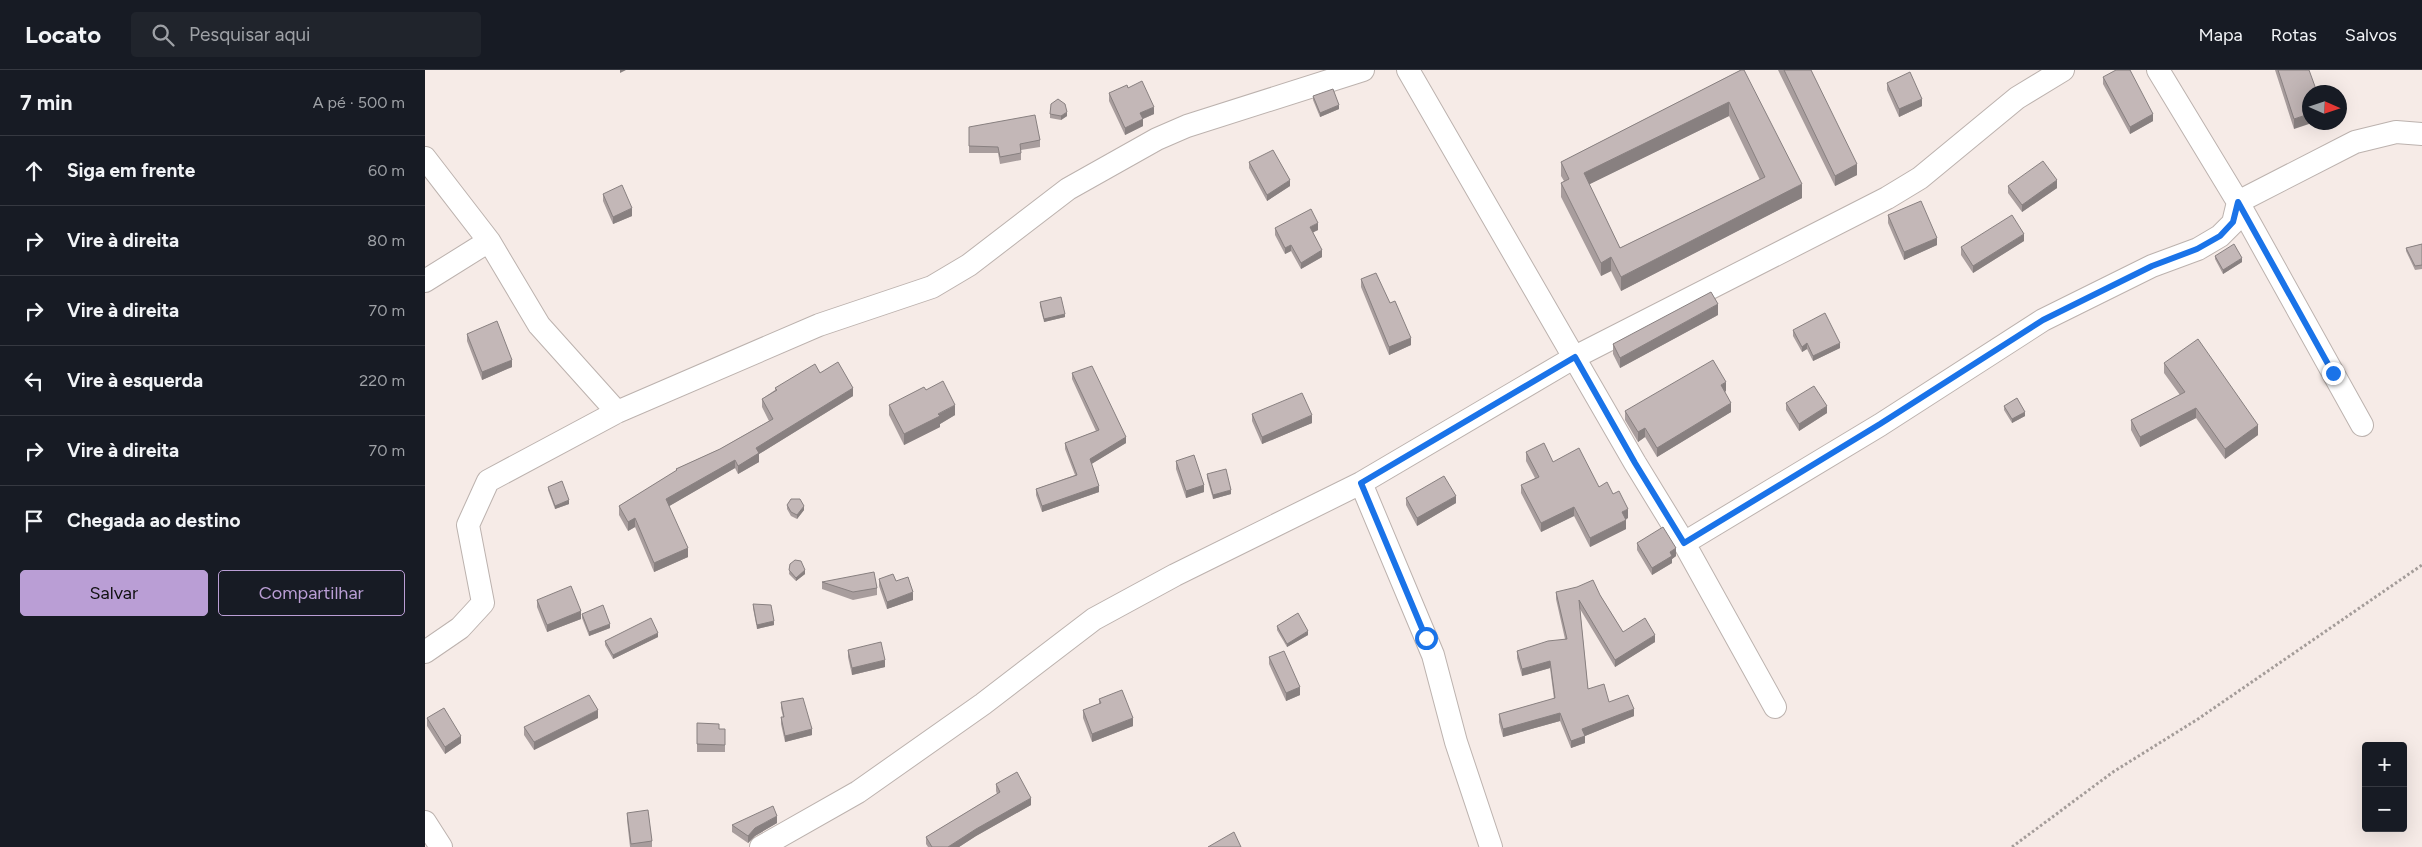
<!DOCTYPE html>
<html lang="pt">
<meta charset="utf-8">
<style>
body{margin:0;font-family:Figtree,sans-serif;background:#20242c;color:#f1f3f6}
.controls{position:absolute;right:15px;bottom:15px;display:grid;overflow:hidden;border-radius:5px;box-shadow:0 5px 20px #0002}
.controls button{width:45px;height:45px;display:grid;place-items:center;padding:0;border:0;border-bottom:1px solid #363941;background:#171b24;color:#f1f3f6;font:25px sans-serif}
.compass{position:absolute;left:1877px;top:15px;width:45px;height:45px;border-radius:50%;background:#171b24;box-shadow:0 5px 20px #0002;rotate:93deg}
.stop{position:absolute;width:15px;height:15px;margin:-11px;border:4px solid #1a73e8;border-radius:50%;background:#fff}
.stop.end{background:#1a73e8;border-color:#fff;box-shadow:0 1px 5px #0008}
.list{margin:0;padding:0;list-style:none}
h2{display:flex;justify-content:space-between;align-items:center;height:65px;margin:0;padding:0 20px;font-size:21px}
h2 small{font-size:16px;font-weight:400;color:#9ea1a6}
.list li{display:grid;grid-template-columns:32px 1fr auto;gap:15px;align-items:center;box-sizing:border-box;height:70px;padding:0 20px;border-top:1px solid #363941}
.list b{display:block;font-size:19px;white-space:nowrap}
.list em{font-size:16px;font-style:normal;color:#9ea1a6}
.actions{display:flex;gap:10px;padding:15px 20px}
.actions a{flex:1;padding:11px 0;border:1px solid #ba9ed5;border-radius:5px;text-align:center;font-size:18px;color:#ba9ed5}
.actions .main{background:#ba9ed5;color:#111}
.icon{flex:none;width:28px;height:28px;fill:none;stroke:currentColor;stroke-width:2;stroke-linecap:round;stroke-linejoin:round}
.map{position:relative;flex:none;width:1997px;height:777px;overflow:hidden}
header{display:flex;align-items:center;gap:30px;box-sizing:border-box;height:70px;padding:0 25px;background:#171b24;border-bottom:1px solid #363941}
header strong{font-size:24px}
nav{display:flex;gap:28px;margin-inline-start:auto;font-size:18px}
.search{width:350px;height:45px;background:#20242c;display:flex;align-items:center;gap:12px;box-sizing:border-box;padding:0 18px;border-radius:5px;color:#9ea1a6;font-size:19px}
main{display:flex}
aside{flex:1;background:#171b24}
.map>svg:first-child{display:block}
</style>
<header>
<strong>Locato</strong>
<div class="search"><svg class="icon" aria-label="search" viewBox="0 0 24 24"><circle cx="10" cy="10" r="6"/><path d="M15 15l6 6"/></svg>Pesquisar aqui</div>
<nav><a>Mapa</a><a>Rotas</a><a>Salvos</a></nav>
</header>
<main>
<aside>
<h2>7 min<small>A pé · 500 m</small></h2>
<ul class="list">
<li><svg class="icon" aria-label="ahead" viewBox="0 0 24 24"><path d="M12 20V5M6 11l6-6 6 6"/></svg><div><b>Siga em frente</b></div><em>60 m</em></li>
<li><svg class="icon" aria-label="right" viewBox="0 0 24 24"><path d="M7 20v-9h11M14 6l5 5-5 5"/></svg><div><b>Vire à direita</b></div><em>80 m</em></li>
<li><svg class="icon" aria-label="right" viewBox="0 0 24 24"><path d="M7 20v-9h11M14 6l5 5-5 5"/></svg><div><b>Vire à direita</b></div><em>70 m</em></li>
<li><svg class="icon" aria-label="left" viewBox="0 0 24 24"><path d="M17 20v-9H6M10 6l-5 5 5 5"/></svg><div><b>Vire à esquerda</b></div><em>220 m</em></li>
<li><svg class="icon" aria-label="right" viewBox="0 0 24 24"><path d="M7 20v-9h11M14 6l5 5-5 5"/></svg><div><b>Vire à direita</b></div><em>70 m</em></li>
<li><svg class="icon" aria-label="arrive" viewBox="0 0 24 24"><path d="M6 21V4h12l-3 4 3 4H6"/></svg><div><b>Chegada ao destino</b></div></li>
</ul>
<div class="actions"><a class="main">Salvar</a><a>Compartilhar</a></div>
</aside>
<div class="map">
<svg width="1997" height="777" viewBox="0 0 1997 777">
<rect width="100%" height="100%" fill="#f6ebe7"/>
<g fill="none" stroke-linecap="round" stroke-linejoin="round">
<defs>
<path id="minor" d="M983,0L1210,393L1259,473L1350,637
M1733,0L1813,132L1937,355
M0,88L64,171L114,255L192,342
M0,211L64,171
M936,413L1008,585L1031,672L1066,777
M1259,473L1455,355L1618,250L1727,196L1773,179L1795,166L1808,153L1813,132L1930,72L1971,62L1997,64
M0,582L35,558L58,533L43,455L63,411L192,342L394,255L507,217L544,195L643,119L732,69L762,56L938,0
M0,752L16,777
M336,777L433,722L558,634L669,549L750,505L936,413L1150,287L1462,128L1495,108L1592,28L1638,0"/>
</defs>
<use href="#minor" stroke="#bcb2ae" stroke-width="24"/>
<path stroke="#a49c99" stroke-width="3" stroke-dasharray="2.5 2.5" stroke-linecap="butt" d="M1587,777L1688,702L1773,649L1997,495"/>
<use href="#minor" stroke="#fff" stroke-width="22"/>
</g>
<path fill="#a89d9d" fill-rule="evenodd" d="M1316,0L1377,128L1196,221L1186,201L1176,206L1136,127V113L1139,111L1136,106V92ZM1304,46L1335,110L1195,178L1164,114Z
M1353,0H1386L1432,105L1410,116Z
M1850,0H1884L1869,59Z
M1678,7L1728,51L1705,64L1678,14Z
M1462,13L1497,36L1474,47L1462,20Z
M684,23L729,44L718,49V56L700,65L684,31Z
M888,26L914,39L895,47L888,30Z
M625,44L642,46L636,50L625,48Z
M544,57L615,70V77L596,80V90L575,94L573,83H544Z
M824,92L865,116L842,131L824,98Z
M1583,116L1632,118L1597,142L1583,123Z
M178,124L207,146L188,154L178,131Z
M1463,145L1512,175L1479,190L1463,153Z
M850,158L893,160L888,162L897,187L876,199L866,181L860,184L850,165Z
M1599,171L1548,203L1536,185V177Z
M1997,174V199L1990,200L1981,181V178Z
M1790,186L1817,192L1798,204L1790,189Z
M936,209L965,233L986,275L964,285L936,217Z
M615,232L640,247L619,252L615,236Z
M1293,245L1195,298L1188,284V274Z
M1368,260L1415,278L1388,291L1382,279L1377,282L1368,266Z
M42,264L87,297L57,310L42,271Z
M1739,293L1833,365L1800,389L1771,348L1715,377L1706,360V350L1755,325L1739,303Z
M395,303L428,326L334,384V392L313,404L310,398L244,436L263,487L229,502L210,457L203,461L194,445V436L251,401V399L295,379L344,351L337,337V329L350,320V318Z
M647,303L701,373L666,394L674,422L617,442L611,425V419L650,405L640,379V373L671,361L647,309Z
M501,320L530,345L515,354V357L479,375L464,345V335Z
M1301,321L1300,322L1306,342L1232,387L1220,367L1213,372L1200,350V341Z
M1361,333L1402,343L1374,361L1361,340Z
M1579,336L1600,346L1587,353L1579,340Z
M827,344L887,353L837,374L827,351Z
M1101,382L1128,392L1188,424L1203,448L1201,449V459L1165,477L1149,446L1116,462L1096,423V415L1110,408L1101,391Z
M751,391L779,422L761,428L751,399Z
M782,404L806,424L788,429L782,408Z
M123,417L144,434L130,439L123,420Z
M981,428L1031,433L992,456L981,435Z
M362,435L379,440L372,449L366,446L362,439Z
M1212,473L1251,486L1247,489V493L1227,505L1212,480Z
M365,494L380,504L371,511L364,504Z
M454,509L488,530L462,539L454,516Z
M397,512L452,518V525L428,530L397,519Z
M1131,522L1175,525L1198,562L1230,572L1190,597L1155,539L1163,619L1184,632L1209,646L1160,666V673L1146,678L1135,651L1078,667L1074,652V644L1129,629L1125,598L1097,606L1092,588V581L1140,569L1131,529Z
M112,530L156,549L122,562L112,537Z
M328,534L349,555L332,559L328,538Z
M157,544L185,558L164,566L157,548Z
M852,556L883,565L862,577L852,560Z
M233,567L188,589L180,575V571Z
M423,580L460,597L427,605L423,587Z
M844,587L875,625L861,631L844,594Z
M674,629L708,656L667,672L658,648V640L674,634Z
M356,632L387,665L360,672L356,654V647H358L356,638Z
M2,648L36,673L20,684L2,656Z
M173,648L109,680L99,665V657Z
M272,653L294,659H300V682H272Z
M571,714L606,735L551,766L534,777H503L501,774V767L572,724L571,721Z
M202,743L227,771V777H205L202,750Z
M352,753L330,766L323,773L307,762V755Z"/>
<path fill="#888080" d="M195,0H201L195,3Z
M1497,29V36L1474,47V39Z
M1304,32V46L1159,117V103Z
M914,35V39L895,47V43Z
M729,37V44L715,50V43Z
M642,42V46L636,50V46Z
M1728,44V51L1705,64V57Z
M1884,44V52H1890L1869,59V49Z
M718,49V56L700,65V58Z
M1432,94V105L1410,116V106Z
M865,110V116L842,131V125Z
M1632,110V118L1597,142V135Z
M1377,114V128L1196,221V207Z
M207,138V146L188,154V147Z
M893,153V160L885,164V157Z
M1599,164V171L1548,203V196Z
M1512,168V175L1479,190V182Z
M866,175V181L860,184V178Z
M897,180V187L876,199V193Z
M1186,187V201L1176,206V193Z
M1817,188V192L1798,204V200Z
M1293,234V245L1195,298V288Z
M640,244V247L619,252V249Z
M986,268V275L964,285V277Z
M1382,273V279L1377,282V277Z
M1415,273V278L1388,291V286Z
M87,290V297L57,310V302Z
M1301,312V321L1296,324V315Z
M428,318V326L334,384V392L313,404V396L331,378Z
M1306,333V342L1232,387V378Z
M530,335V345L515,354V357L479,375V364Z
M1402,336V343L1374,361V354Z
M1771,338V348L1715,377V367Z
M1600,342V346L1587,353V349Z
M887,345V353L837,374V367Z
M1833,355V365L1800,389V379Z
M1220,358V367L1213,372V362Z
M701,367V373L665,395V389Z
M310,390V398L241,438V429Z
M779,415V422L761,428V421Z
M674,416V422L617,442V436Z
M806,420V424L788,429V425Z
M1031,426V433L992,456V448Z
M144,430V434L130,439V436Z
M379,436V440L372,449V445Z
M1149,437V446L1116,462V453Z
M1203,439V448L1197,451V442Z
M210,448V457L203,461V452Z
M1201,450V459L1165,477V468Z
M263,478V487L229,502V493Z
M1251,478V486L1247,489V493L1227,505V498L1245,482Z
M380,500V504L371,511V508Z
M488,522V530L462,539V532Z
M156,541V549L122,562V555Z
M349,551V555L332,559V555Z
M185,554V558L164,566V562Z
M883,561V565L862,577V574Z
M233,563V567L188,589V585Z
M1230,565V572L1190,597V590Z
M460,590V597L427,605V598Z
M1125,591V598L1097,606V599Z
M875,617V625L861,631V623Z
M1209,639V646L1160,666V673L1146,678V671L1157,659Z
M173,640V648L109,680V672Z
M1135,643V651L1078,667V659Z
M708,648V656L667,672V664Z
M387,659V665L360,672V666Z
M36,666V673L20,684V677Z
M606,728V735L551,766L534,777H523L551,759Z
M352,746V753L330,766L323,773V766L330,758Z"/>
<path fill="#c3b7b7" stroke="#888080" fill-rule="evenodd" d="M1316,0H1319L1377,114L1196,207L1186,187L1176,193L1136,113L1144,109L1136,92ZM1304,32L1340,107L1195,178L1159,103Z
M1359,0H1386L1432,94L1410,106Z
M1691,0H1705L1728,44L1705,57L1678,7Z
M1853,0H1884L1892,22H1884V44L1869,49Z
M1485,2L1497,29L1474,39L1462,13Z
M717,11L729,37L715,43L718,49L700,58L684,23L702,15L703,18Z
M908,19L914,35L895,43L888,26Z
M633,29L640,34L642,42L636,46L625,44L626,34Z
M610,45L615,70L595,74L596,83L575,87L573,77L544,76V57Z
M848,80L865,110L842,125L824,92Z
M1618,91L1632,110L1597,135L1583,116Z
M197,115L207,138L188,147L178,124Z
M1496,131L1512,168L1479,182L1463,145Z
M886,139L893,153L885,157L897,180L876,193L866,175L860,178L850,158Z
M1587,145L1599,164L1548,196L1536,177Z
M1809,174L1817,188L1798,200L1790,186Z
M1997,174V195L1990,196L1981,178Z
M951,203L965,233L970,231L986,268L964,277L936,209Z
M1286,222L1293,234L1195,288L1188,274Z
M636,227L640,244L619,249L615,232Z
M1400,243L1415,273L1388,286L1382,273L1377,277L1368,260Z
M72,251L87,290L57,302L42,264Z
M1773,269L1833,355L1800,379L1771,338L1715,367L1706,350L1760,322L1739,293Z
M1288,290L1301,312L1296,315L1306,333L1232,378L1220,358L1213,362L1200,341Z
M413,292L428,318L331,378L334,383L313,396L310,390L241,429L263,478L229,493L210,448L203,452L194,436L252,400L251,399L295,379L348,349L337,329L352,320L350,318L390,294L395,303Z
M667,296L701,367L665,389L674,416L617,436L611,419L652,405L640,373L674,360L647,303Z
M518,311L530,335L513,344L515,346L479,364L464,335L499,317L501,320Z
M1389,316L1402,336L1374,354L1361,333Z
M877,323L887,345L837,367L827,344Z
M1592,328L1600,342L1587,349L1579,336Z
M1119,373L1128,392L1154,378L1174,417L1182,412L1188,424L1194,421L1203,439L1197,442L1201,450L1165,468L1149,437L1116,453L1096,415L1114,407L1101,382Z
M769,385L779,415L761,421L751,391Z
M801,399L806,420L788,425L782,404Z
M1019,406L1031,426L992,448L981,428Z
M137,411L144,430L130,436L123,417Z
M366,429H375L379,436L372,445L366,442L362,435Z
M1238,457L1251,478L1245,482L1247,486L1227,498L1212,473Z
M370,490L376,491L380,500L371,508L364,500L365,494Z
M449,502L452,518L428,522L397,512Z
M468,504L471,511L483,507L488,522L462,532L454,509Z
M1168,510L1175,525L1198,562L1220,548L1230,565L1190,590L1154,530L1163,619L1179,614L1184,632L1203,625L1209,639L1157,659L1160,666L1146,671L1135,643L1078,659L1074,644L1130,628L1125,591L1097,599L1092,581L1123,571L1142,569L1131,522L1152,517Z
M146,516L156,541L122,555L112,530Z
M328,534L346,535L349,551L332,555Z
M178,535L185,554L164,562L157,544Z
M873,543L883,561L862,574L852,556Z
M226,548L233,563L188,585L180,571Z
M456,572L460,590L427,598L423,580Z
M859,581L875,617L861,623L844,587Z
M697,620L708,648L667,664L658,640L676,633L674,629Z
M164,625L173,640L109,672L99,657Z
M378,628L387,659L360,666L356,647H359L356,632Z
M19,638L36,666L20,677L2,648Z
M272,653L294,654V659H300V675L272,674Z
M592,702L606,728L551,759L523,777H507L501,767L575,722L571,714Z
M348,736L352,746L330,758L323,766L307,755Z
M223,740L227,771L206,774L202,743Z
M809,762L816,777H783Z"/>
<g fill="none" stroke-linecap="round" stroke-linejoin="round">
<path stroke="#1a73e8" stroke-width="6" d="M1001,568L936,413L1150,287L1210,393L1259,473L1455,354L1618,250L1727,196L1772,179L1795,166L1808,152L1813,132L1908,303"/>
</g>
</svg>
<div class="controls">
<button>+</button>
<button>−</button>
</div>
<svg class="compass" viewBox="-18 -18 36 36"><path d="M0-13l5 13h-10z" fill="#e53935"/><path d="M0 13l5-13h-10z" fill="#9ea1a6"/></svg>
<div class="stop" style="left:1001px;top:568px"></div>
<div class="stop end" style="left:1908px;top:303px"></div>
</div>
</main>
